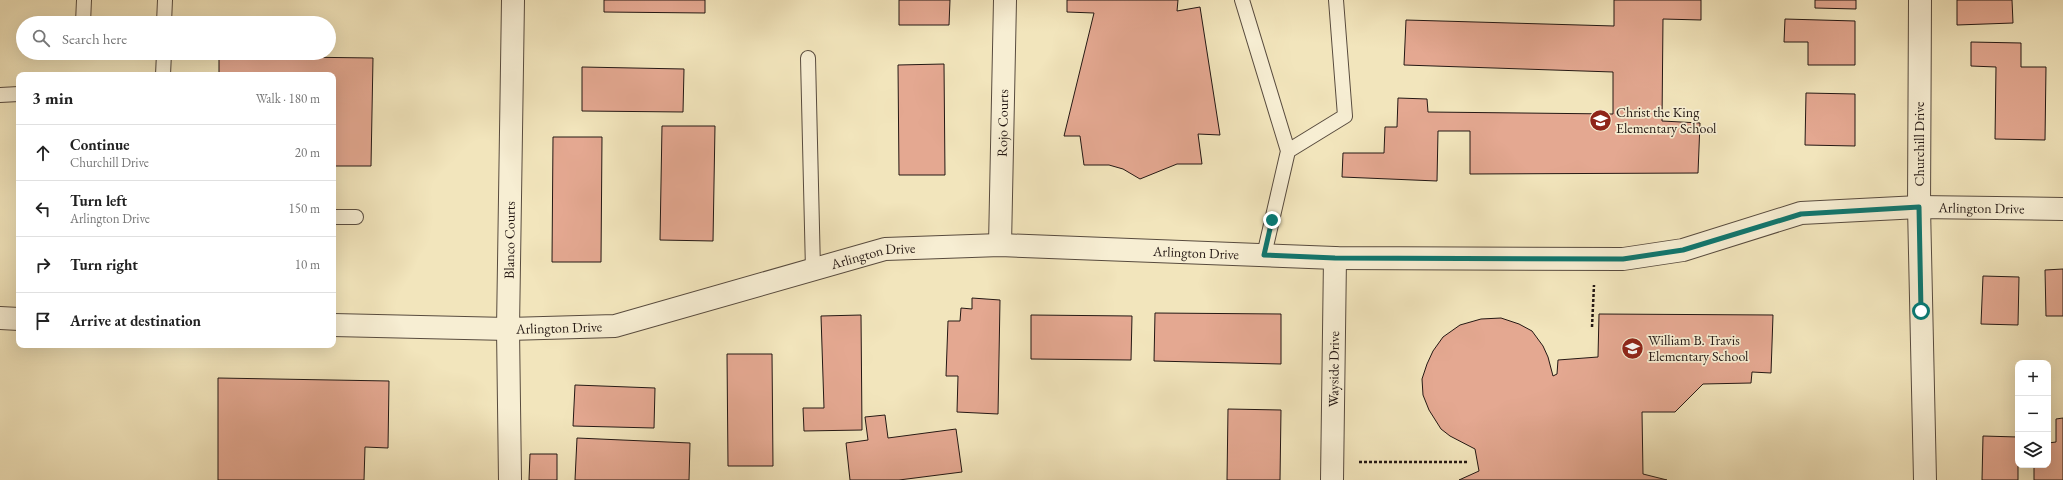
<!DOCTYPE html>
<meta charset="utf-8">
<style>
body{margin:0;font-family:"EB Garamond",serif;background:#f6f6f6;color:#222}
.controls{position:absolute;right:12px;bottom:12px;display:grid;overflow:hidden;border-radius:8px;box-shadow:0 4px 16px #0002}
.controls button{width:36px;height:36px;display:grid;place-items:center;padding:0;border:0;border-bottom:1px solid #e0e0e0;background:#fff;color:#222;font:20px sans-serif}
.stop{position:absolute;width:12px;height:12px;margin:-9px;border:3px solid #0f766e;border-radius:50%;background:#fff}
.stop.end{background:#0f766e;border-color:#fff;box-shadow:0 1px 4px #0008}
.list{margin:0;padding:0;list-style:none}
h2{display:flex;justify-content:space-between;align-items:center;height:52px;margin:0;padding:0 16px;font-size:17px}
h2 small{font-size:13px;font-weight:400;color:#767676}
.list li{display:grid;grid-template-columns:26px 1fr auto;gap:12px;align-items:center;box-sizing:border-box;height:56px;padding:0 16px;border-top:1px solid #e0e0e0}
.list b{display:block;font-size:15px;white-space:nowrap}
.list p{margin:0;font-size:13px;white-space:nowrap;color:#767676}
.list em{font-size:13px;font-style:normal;color:#767676}
.icon{flex:none;width:22px;height:22px;fill:none;stroke:currentColor;stroke-width:2;stroke-linecap:round;stroke-linejoin:round}
.map{position:relative;flex:none;width:2063px;height:480px;overflow:hidden}
.search{position:absolute;background:#fff;box-shadow:0 4px 16px #0002;left:16px;top:16px;width:320px;height:44px;display:flex;align-items:center;gap:10px;box-sizing:border-box;padding:0 14px;border-radius:22px;color:#767676;font-size:15px}
.panel{position:absolute;background:#fff;box-shadow:0 4px 16px #0002;left:16px;top:72px;width:320px;height:276px;border-radius:8px}
.map>svg:first-child{display:block}
</style>
<div class="map">
<svg width="2063" height="480" viewBox="0 0 2063 480">
<rect width="100%" height="100%" fill="#f2e5bc"/>
<filter id="stains"><feTurbulence type="fractalNoise" baseFrequency=".005" numOctaves="4"/><feColorMatrix values="0 0 0 0 .2 0 0 0 0 .09 0 0 0 0 .02 0 0 0 .5 -.17"/></filter>
<radialGradient id="worn" r=".72"><stop offset=".6" stop-color="#630" stop-opacity="0"/><stop offset="1" stop-color="#630" stop-opacity=".3"/></radialGradient>
<path fill="#e4a891" stroke="#241814" d="M604,0H705V13L604,12Z
M899,0H950L949,25H899Z
M1067,0H1178L1177,11L1200,7L1220,135L1198,134L1202,164H1177L1140,179L1123,169L1109,165H1084L1080,136H1064L1094,13L1067,12Z
M1614,0H1701V20L1663,19L1662,121L1700,123L1698,173L1470,174V131H1438L1437,181L1342,177L1343,153H1384L1385,127H1397L1398,98L1427,99L1428,112L1613,114V72L1404,65L1406,20L1614,26Z
M1815,0H1856V9L1815,8Z
M1957,0H2012L2013,23L1957,25Z
M1785,19L1855,21V65H1808V42H1784Z
M1971,42L2021,43V67H2046L2045,140L1995,139L1996,67L1971,66Z
M219,56L373,58L371,166H333V75H219Z
M944,64L945,175H899L898,65Z
M582,67L684,69L683,112L582,111Z
M1806,93L1855,94V146L1805,145Z
M662,126H715L713,241L660,240Z
M553,137H602L601,262H552Z
M2063,269V316H2046L2045,270Z
M1983,276L2019,277L2018,325L1981,324Z
M972,298L1000,300L998,414L957,412L958,376H946L948,321H960L961,308L972,309Z
M1155,313L1281,314V364L1154,361Z
M1599,314L1773,315L1771,373L1752,372L1751,383L1703,384L1675,412H1642L1643,474L1667,480H1459L1479,471L1475,449L1450,436L1441,429L1429,410L1423,395L1422,379L1427,364L1433,351L1443,337L1460,325L1481,319L1501,318L1519,324L1532,331L1543,346L1548,357L1553,376L1557,374L1558,360L1598,357Z
M861,315L862,430L804,431L803,408H824L821,316Z
M1031,315L1132,316L1131,360L1031,359Z
M727,354H772L773,466H728Z
M218,378L389,381L388,448L365,447L364,480H218Z
M575,385L655,388L654,428L573,426Z
M1228,409L1281,410L1280,480H1227Z
M885,415L888,438L956,429L962,472L899,480H850L846,443L868,440L865,417Z
M2063,418V480H2034V465H2048V443L2056,442V419Z
M1983,436L2018,437V480H1982Z
M577,438L690,443L689,480H575Z
M530,454H557V480H529Z"/>
<g fill="none" stroke-linecap="round" stroke-linejoin="round">
<defs>
<path id="service" d="M1242,0L1288,151L1264,255
M83,23L84,0
M164,23L165,0
M808,58L813,270
M163,75L164,53
M0,95L19,94
M1288,151L1345,116L1336,0
M333,217H356"/>
<g id="minor">
<path d="M1920,0L1919,207L1925,480"/>
<path id="s1" d="M1000,245L1005,0"/>
<path d="M0,318L19,319"/>
<path id="s2" d="M333,325L508,329L615,326L885,249L1000,245L1335,258L1623,259L1683,250L1801,213L1919,207L2063,209"/>
<path id="s3" d="M510,480L508,329L513,0"/>
<path id="s4" d="M1332,480L1335,258"/>
</g>
</defs>
<use href="#service" stroke="#584b3e" stroke-width="16"/>
<use href="#minor" stroke="#584b3e" stroke-width="24"/>
<path stroke="#241814" stroke-width="2.5" stroke-dasharray="3 2" stroke-linecap="butt" d="M1592,327L1594,285
M1359,462H1467"/>
<use href="#service" stroke="#f7eed3" stroke-width="14"/>
<use href="#minor" stroke="#f7eed3" stroke-width="22"/>
</g>
<g fill="none" stroke-linecap="round" stroke-linejoin="round">
<path stroke="#0f766e" stroke-width="5" d="M1272,220L1264,255L1335,258L1623,259L1683,250L1801,214L1919,207L1921,311"/>
</g>
<defs>
<symbol id="school-disc" viewBox="-11 -11 22 22"><circle r="9.5" fill="#8f2418" stroke="#f7eed3"/><path d="M0-5L7-2L0 1L-7-2ZM-4 1L0 2.5L4 1V4Q0 6-4 4Z" fill="#fff"/></symbol>
</defs>
<g fill-rule="evenodd">
<use href="#school-disc" x="1588" y="108" width="25" height="25"/>
<use href="#school-disc" x="1620" y="336" width="25" height="25"/>
</g>
<g text-anchor="middle" stroke-width="3.5" stroke-linejoin="round" paint-order="stroke">
<g font-size="14" fill="#241814" stroke="#f7eed3" text-anchor="start">
<text x="1616" y="117">Christ the King<tspan x="1616" dy="16">Elementary School</tspan></text>
<text x="1648" y="345">William B. Travis<tspan x="1648" dy="16">Elementary School</tspan></text>
</g>
<g font-size="14" fill="#241814" stroke="#f7eed3">
<text dy="5" stroke="none"><textPath href="#s1" startOffset="122">Rojo Courts</textPath></text>
<text transform="translate(1919 144) rotate(-90)" y="5">Churchill Drive</text>
<text dy="5" stroke="none"><textPath href="#s2" startOffset="1666">Arlington Drive</textPath></text>
<text dy="5" stroke="none"><textPath href="#s3" startOffset="240">Blanco Courts</textPath></text>
<text dy="5" stroke="none"><textPath href="#s2" startOffset="874">Arlington Drive</textPath></text>
<text dy="5" stroke="none"><textPath href="#s2" startOffset="550">Arlington Drive</textPath></text>
<text dy="5" stroke="none"><textPath href="#s2" startOffset="226">Arlington Drive</textPath></text>
<text dy="5" stroke="none"><textPath href="#s4" startOffset="111">Wayside Drive</textPath></text>
</g>
</g>
<rect width="100%" height="100%" filter="url(#stains)"/>
<rect width="100%" height="100%" fill="url(#worn)"/>
</svg>
<div class="controls">
<button>+</button>
<button>−</button>
<button><svg class="icon" aria-label="layers" viewBox="0 0 24 24"><path d="M12 4l9 5-9 5-9-5zM3 14l9 5 9-5"/></svg></button>
</div>
<div class="stop" style="left:1921px;top:311px"></div>
<div class="stop end" style="left:1272px;top:220px"></div>
<div class="search"><svg class="icon" aria-label="search" viewBox="0 0 24 24"><circle cx="10" cy="10" r="6"/><path d="M15 15l6 6"/></svg>Search here</div>
<section class="panel">
<h2>3 min<small>Walk · 180 m</small></h2>
<ul class="list">
<li><svg class="icon" aria-label="ahead" viewBox="0 0 24 24"><path d="M12 20V5M6 11l6-6 6 6"/></svg><div><b>Continue</b><p>Churchill Drive</p></div><em>20 m</em></li>
<li><svg class="icon" aria-label="left" viewBox="0 0 24 24"><path d="M17 20v-9H6M10 6l-5 5 5 5"/></svg><div><b>Turn left</b><p>Arlington Drive</p></div><em>150 m</em></li>
<li><svg class="icon" aria-label="right" viewBox="0 0 24 24"><path d="M7 20v-9h11M14 6l5 5-5 5"/></svg><div><b>Turn right</b></div><em>10 m</em></li>
<li><svg class="icon" aria-label="arrive" viewBox="0 0 24 24"><path d="M6 21V4h12l-3 4 3 4H6"/></svg><div><b>Arrive at destination</b></div></li>
</ul>
</section>
</div>
